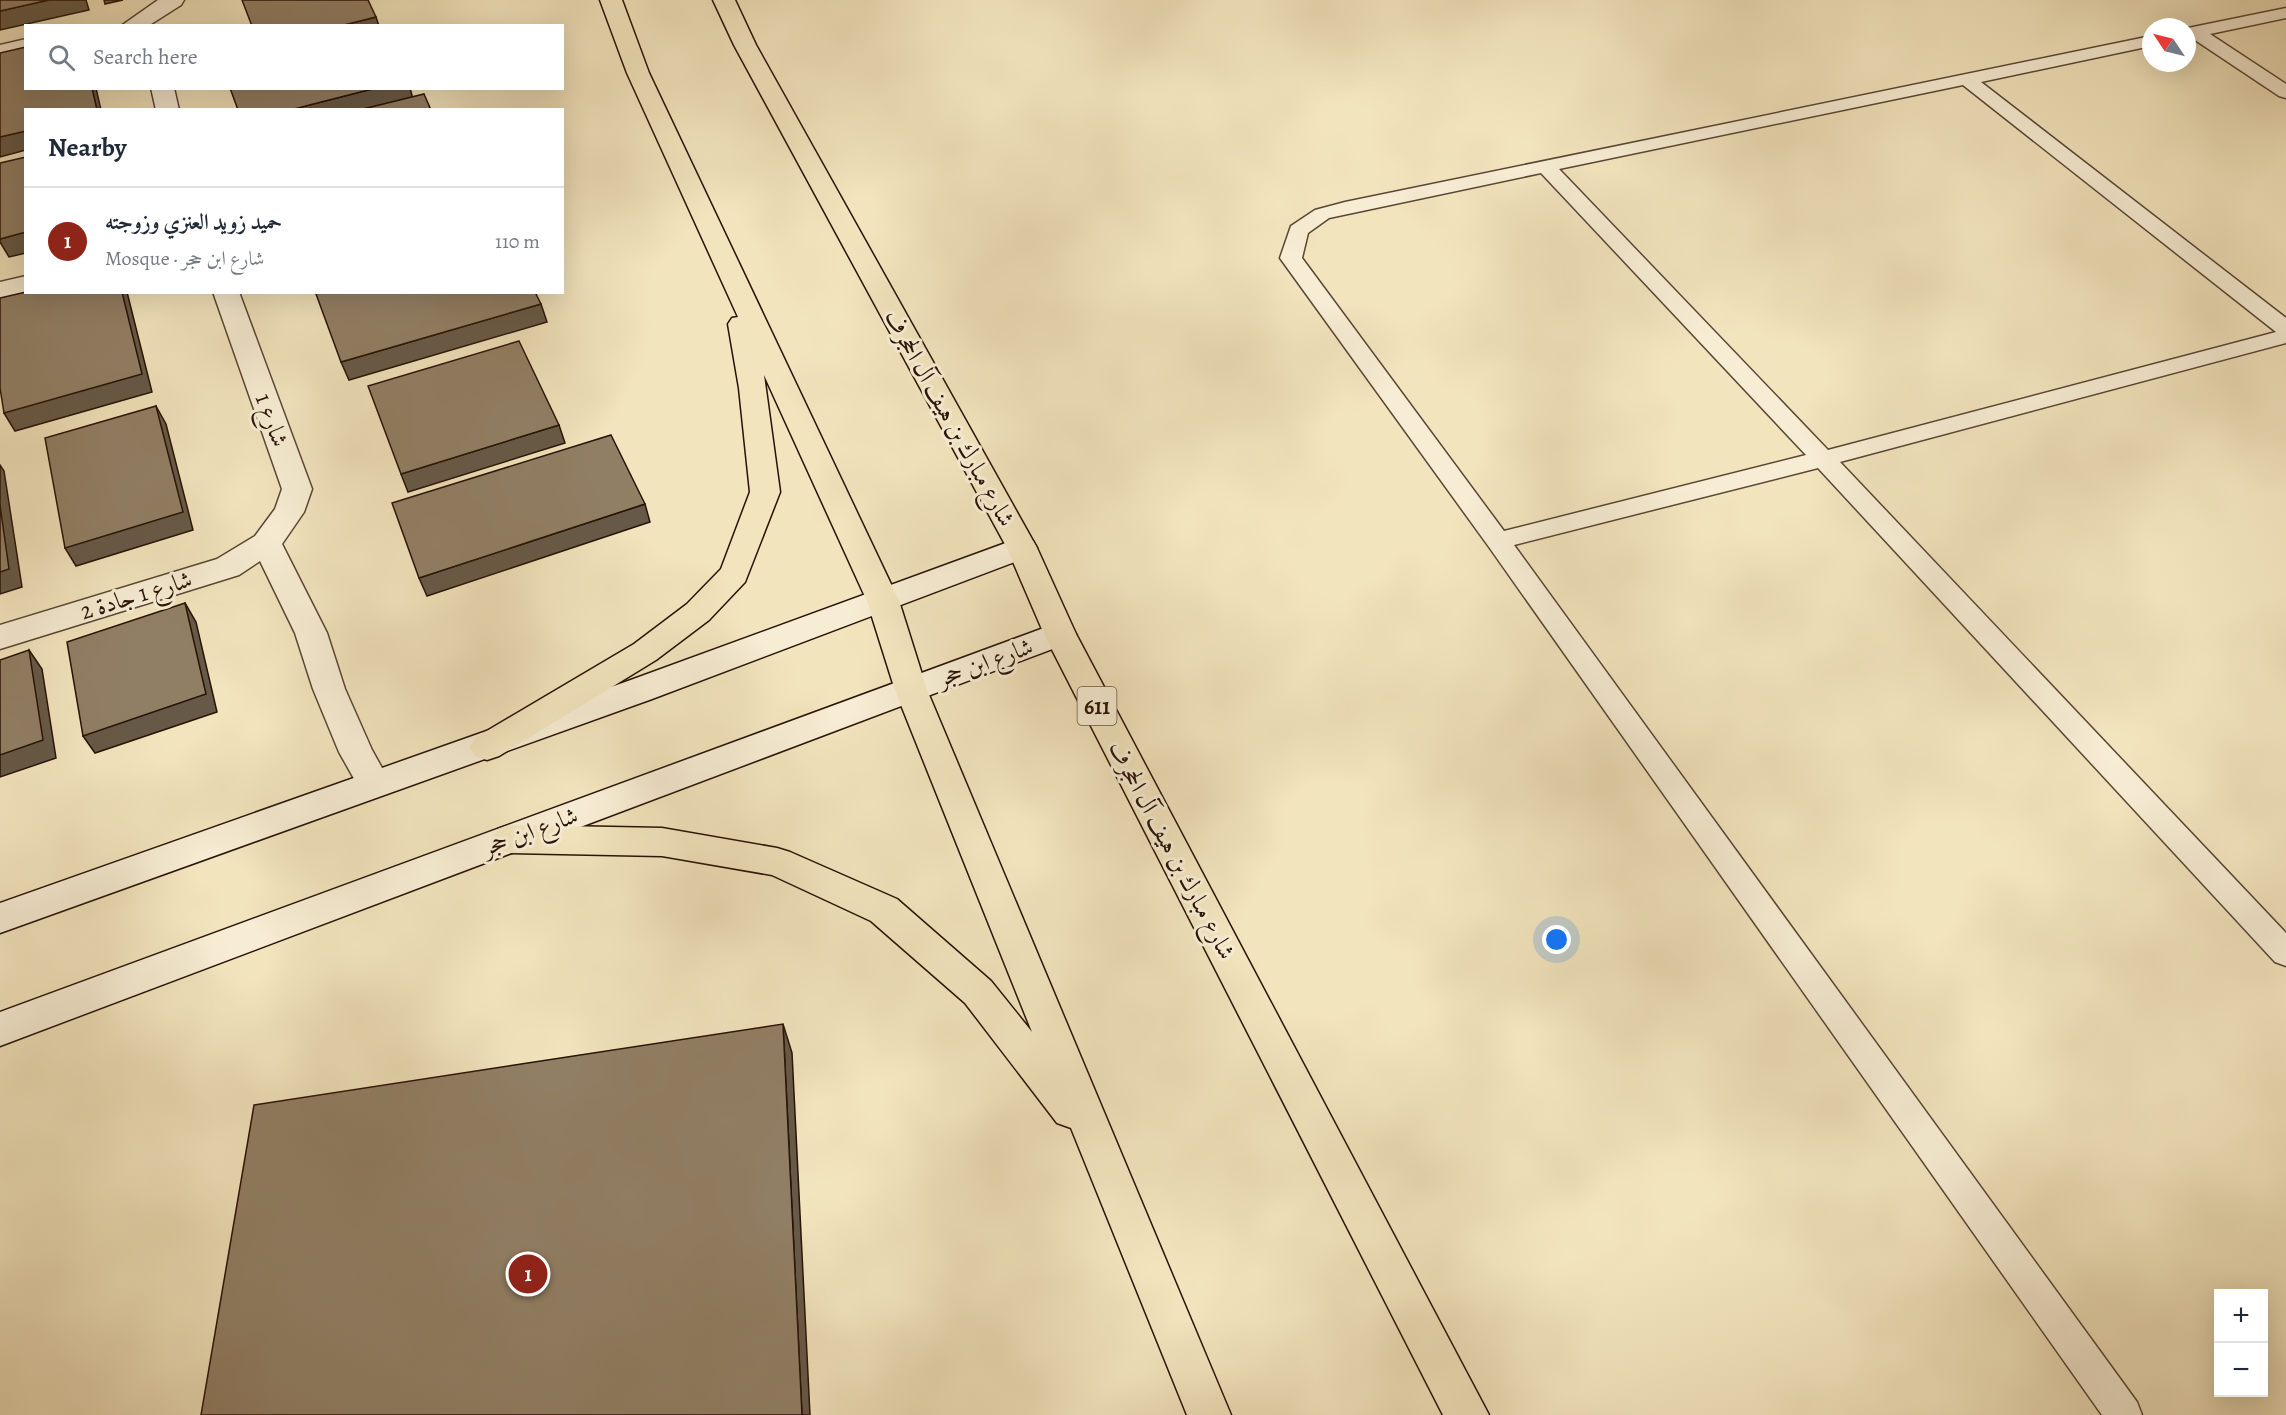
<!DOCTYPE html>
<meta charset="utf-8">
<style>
body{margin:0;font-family:Alegreya,Amiri,serif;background:#f6f6f7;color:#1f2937}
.controls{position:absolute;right:18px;bottom:18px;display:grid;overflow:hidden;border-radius:0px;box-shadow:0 6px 24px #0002}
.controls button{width:54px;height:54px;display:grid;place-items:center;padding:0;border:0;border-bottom:2px solid #e0e1e3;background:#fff;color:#1f2937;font:30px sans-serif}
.compass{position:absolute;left:2142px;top:18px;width:54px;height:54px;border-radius:50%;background:#fff;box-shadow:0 6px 24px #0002;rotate:305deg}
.you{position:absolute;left:1557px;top:940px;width:21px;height:21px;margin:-15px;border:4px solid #fff;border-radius:50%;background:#1a73e8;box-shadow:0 0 0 9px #1a73e833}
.badge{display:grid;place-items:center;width:39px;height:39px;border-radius:50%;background:#8f2418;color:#fff;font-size:20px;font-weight:700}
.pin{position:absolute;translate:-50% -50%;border:3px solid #fff;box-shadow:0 2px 6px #0006}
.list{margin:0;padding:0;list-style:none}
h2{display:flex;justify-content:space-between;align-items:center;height:78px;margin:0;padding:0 24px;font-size:26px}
h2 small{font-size:20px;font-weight:400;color:#747a83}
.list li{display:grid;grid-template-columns:39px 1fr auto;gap:18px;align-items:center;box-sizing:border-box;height:108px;padding:0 24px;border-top:2px solid #e0e1e3}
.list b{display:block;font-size:22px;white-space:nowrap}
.list p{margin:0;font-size:20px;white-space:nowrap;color:#747a83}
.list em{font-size:20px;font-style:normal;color:#747a83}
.icon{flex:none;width:33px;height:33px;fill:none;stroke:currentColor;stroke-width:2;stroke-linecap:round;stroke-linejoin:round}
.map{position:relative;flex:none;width:2286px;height:1415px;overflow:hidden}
.search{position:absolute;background:#fff;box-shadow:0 6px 24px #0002;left:24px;top:24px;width:540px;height:66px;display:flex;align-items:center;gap:15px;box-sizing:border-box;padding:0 21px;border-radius:0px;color:#747a83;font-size:22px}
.panel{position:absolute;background:#fff;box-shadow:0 6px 24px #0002;left:24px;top:108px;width:540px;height:186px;border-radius:0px}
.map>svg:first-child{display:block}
</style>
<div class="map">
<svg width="2286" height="1415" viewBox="0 0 2286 1415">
<rect width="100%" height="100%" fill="#f2e4bd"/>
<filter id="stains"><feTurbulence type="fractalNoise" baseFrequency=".00333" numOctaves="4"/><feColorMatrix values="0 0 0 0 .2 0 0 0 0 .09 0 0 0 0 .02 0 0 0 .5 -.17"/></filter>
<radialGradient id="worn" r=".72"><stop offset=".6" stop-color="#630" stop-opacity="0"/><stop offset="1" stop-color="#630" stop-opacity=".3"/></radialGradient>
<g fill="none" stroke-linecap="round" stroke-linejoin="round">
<defs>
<path id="lane" d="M2286,8V18L2210,34L2286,84V98L2279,96L2192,38L2187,39L2188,28Z
M2151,36V46L1981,82L2286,318V343L1840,462L2286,933V966L2275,962L1818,468L1514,545L2137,1402L2142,1415H2102L1489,547L1280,258L1291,226L1315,210L1345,202ZM1963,85L2276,332L1828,450L1559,169ZM1541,173L1806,455L1504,531L1302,258L1308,233L1329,218Z"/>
<path id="street" d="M158,0H184L181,5L148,26H121Z
M26,39V53L0,59V45Z
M151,88H174L179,110H156Z
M26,276V292L0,298V282Z
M213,292H239L312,489L304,512L282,544L327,633L345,689L372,750L391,784L386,793L374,797L362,793L339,752L313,689L295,633L260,561L239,575L0,649V625L217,559L255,536L275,509L282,489Z"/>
<path id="secondary" d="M1022,537L1033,541L1037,548L1033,555L652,699L0,933V903L628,681Z
M1060,622L1071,626L1076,634L1071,642L0,1046V1012Z"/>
<path id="primary" d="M600,0H622L649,73L899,601L927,690L1231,1415H1187L1071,1128L1057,1123L965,1003L871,921L772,875L662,856L510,853L498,849L492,839L498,829L510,825L662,828L777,848L790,852L897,899L991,981L1032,1032L895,690L867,601L764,375L780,492L745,582L709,620L656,660L499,756L487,760L475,756L470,747L475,738L634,644L687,604L721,569L750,492L739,388L728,324L732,318L738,317L627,73Z
M713,0H735L756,45L1037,548L1076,634L1489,1415H1443L1044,634L1007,548L734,45Z"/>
</defs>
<use href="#lane" stroke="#5a4634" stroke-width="3"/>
<use href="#street" stroke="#5a4634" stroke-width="3"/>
<use href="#secondary" stroke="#281206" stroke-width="3"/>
<use href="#primary" stroke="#281206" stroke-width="3"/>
<use href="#lane" fill="#f7edd4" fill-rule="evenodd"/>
<use href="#street" fill="#f7edd4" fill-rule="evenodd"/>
<use href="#secondary" fill="#f7edd4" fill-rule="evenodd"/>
<use href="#primary" fill="#f2e4bd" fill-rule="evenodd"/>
</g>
<path fill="#665947" stroke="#281206" stroke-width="1.5" d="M49,0H86L89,10L0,30V11Z
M104,0H123L105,4Z
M376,17L379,26H340Z
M92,88H96L101,110H97Z
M376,88H410L413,99L368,110H290Z
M26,131V150L0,157V137Z
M26,232V253L9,257L0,242V239Z
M122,292H127L152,392L15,431L4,413Z
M541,304L547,322L349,380L341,362Z
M156,406L166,424L193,530L76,566L65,548Z
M559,425L565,443L408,492L401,474Z
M0,465L4,471L22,587L0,594Z
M645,504L650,522L427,596L419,578Z
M185,603L196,622L217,712L95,753L83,736Z
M29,650L42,669L56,758L0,777V755Z
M783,1024L792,1053L810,1415H802Z"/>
<path fill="#917f65" stroke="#281206" stroke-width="1.5" d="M0,0H49L0,11Z
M242,0H368L376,17L340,26H252Z
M26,47V88H92L97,110H26V131L0,137V53Z
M230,88H376L290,110H238Z
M424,94L431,110H359Z
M26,157V232L0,239V163Z
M26,292H122L142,374L4,413L0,388V298Z
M322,292H535L541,304L341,362L316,294Z
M519,341L559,425L401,474L368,386Z
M156,406L183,512L65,548L45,438Z
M611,435L645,504L419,578L392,503Z
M0,505L9,569L0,572Z
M185,603L206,694L83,736L67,642Z
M29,650L43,740L0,755V660Z
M783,1024L802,1415H201L254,1105Z"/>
<g text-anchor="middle" stroke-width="6" stroke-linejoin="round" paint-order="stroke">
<rect fill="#f7edd4" stroke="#665444" stroke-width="1.5" x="1077.5" y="687" width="39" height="38" rx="4.5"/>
<g font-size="22" font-weight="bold" fill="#281206">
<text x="1097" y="714">611</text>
</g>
<g font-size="24" fill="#281206" stroke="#f7edd4">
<text transform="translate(950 418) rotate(61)" y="8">شارع مبارك بن هيف آل الحجرف</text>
<text transform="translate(272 420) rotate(70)" y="8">شارع 1</text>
<text transform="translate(136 595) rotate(-17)" y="8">شارع 1 جادة 2</text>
<text transform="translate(985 662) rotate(-20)" y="8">شارع ابن حجر</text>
<text transform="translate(530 831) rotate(-20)" y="8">شارع ابن حجر</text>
<text transform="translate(1172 850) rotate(62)" y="8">شارع مبارك بن هيف آل الحجرف</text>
</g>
</g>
<rect width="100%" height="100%" filter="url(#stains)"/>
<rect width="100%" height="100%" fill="url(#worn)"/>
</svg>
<div class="controls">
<button>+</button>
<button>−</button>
</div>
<svg class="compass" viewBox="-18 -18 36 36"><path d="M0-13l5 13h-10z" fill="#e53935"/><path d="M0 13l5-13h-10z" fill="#747a83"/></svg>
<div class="you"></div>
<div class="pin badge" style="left:528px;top:1274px">1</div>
<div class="search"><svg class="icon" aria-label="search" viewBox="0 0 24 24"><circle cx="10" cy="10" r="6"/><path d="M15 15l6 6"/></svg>Search here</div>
<section class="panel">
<h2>Nearby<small></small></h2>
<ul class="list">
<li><span class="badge">1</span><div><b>حميد زويد العنزي وزوجته</b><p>Mosque · شارع ابن حجر</p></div><em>110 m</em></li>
</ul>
</section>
</div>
